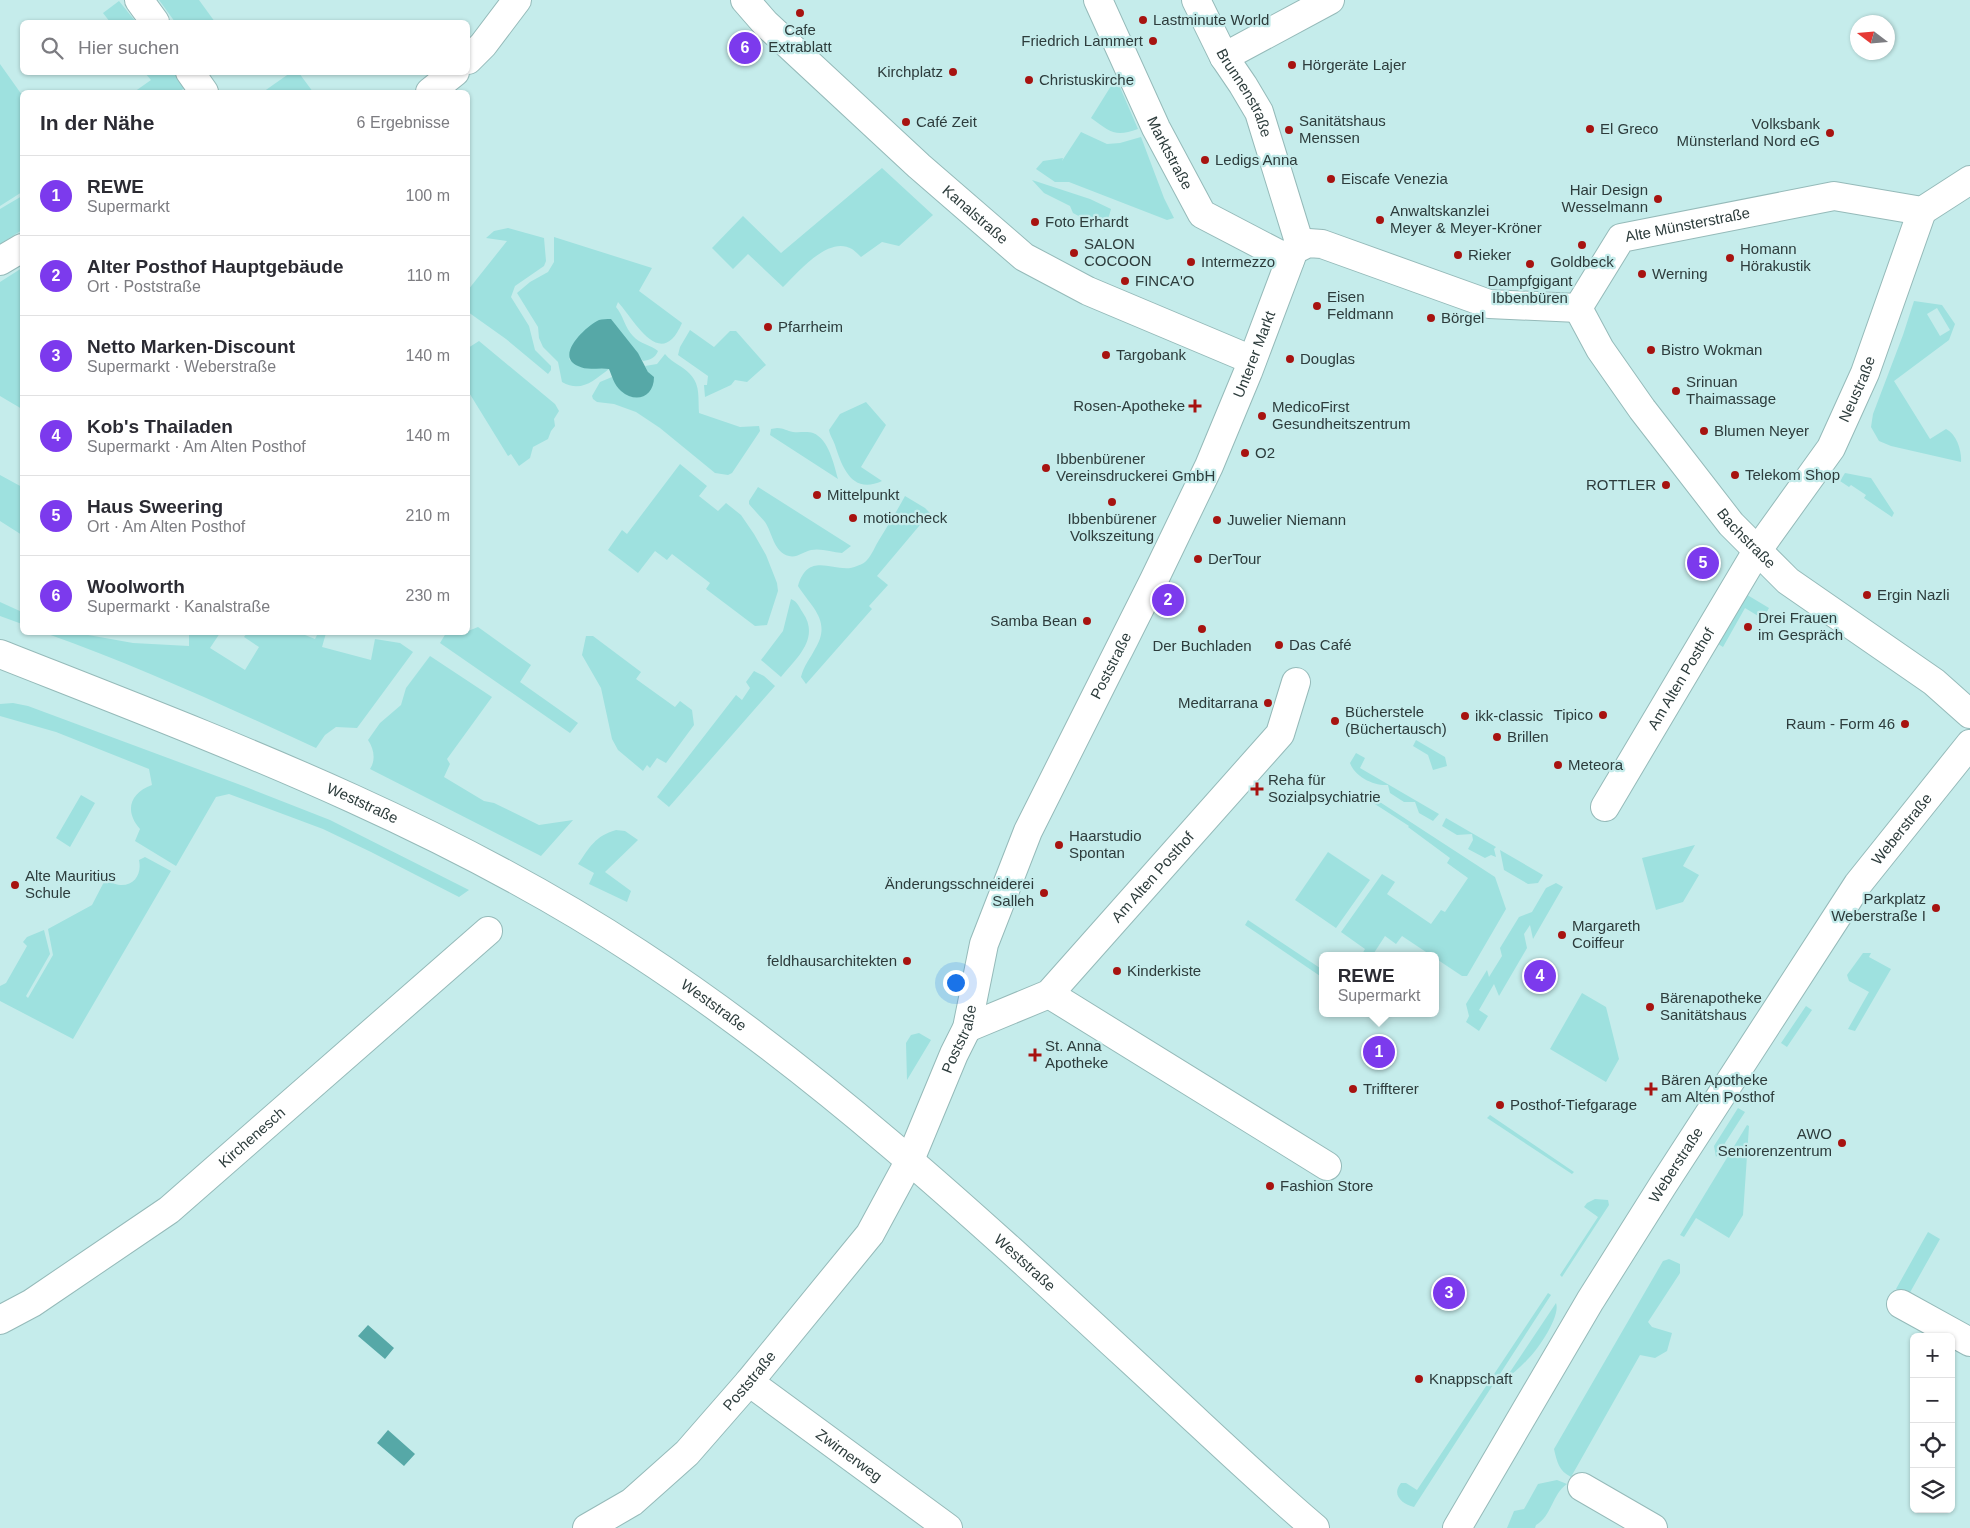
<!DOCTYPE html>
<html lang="de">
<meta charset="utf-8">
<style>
body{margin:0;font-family:Helvetica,sans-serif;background:#f2f2f3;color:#2b2b33}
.controls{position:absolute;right:15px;bottom:15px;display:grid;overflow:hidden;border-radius:8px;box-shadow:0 1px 4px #0004}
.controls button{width:45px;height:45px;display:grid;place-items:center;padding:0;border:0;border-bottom:1px solid #e1e1e2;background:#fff;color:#2b2b33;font:25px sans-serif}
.compass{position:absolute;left:1850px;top:15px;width:45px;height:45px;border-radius:50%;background:#fff;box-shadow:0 1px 4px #0004;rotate:286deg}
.you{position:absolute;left:955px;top:982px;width:18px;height:18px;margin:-12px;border:4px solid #fff;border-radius:50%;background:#1a73e8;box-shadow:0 0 0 8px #1a73e833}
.badge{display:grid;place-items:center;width:32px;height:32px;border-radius:50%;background:#7c3aed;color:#fff;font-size:16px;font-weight:700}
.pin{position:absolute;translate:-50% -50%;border:2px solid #fff;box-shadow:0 1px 5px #0006}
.popup{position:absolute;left:1319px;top:952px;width:120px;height:65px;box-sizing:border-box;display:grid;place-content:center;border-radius:8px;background:#fff;filter:drop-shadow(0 1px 4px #0005);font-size:16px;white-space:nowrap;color:#7c7c81}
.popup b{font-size:19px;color:#2b2b33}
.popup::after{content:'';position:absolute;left:50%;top:100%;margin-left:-10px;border:10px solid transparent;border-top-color:#fff}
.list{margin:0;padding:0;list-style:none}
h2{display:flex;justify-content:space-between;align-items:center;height:65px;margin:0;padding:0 20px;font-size:21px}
h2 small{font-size:16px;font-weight:400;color:#7c7c81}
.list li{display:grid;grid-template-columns:32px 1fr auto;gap:15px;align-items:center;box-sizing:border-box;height:80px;padding:0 20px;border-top:1px solid #e1e1e2}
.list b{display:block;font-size:19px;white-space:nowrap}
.list p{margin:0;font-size:16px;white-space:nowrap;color:#7c7c81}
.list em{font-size:16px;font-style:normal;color:#7c7c81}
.icon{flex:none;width:28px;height:28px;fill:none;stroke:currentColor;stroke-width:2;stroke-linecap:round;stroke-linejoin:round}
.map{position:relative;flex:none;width:1970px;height:1528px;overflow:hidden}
.search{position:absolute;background:#fff;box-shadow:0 1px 4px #0004;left:20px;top:20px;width:450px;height:55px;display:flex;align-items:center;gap:12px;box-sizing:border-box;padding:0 18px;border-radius:8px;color:#7c7c81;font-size:19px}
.panel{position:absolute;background:#fff;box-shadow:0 1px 4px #0004;left:20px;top:90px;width:450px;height:545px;border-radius:8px}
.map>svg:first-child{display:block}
</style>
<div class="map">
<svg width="1970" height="1528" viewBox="0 0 1970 1528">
<rect width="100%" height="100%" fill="#c5eceb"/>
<path fill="#9ee1df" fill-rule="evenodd" d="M159,0H199L215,22H175Z
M119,1L136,22H110L103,13Z
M0,64L22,95V192L0,206Z
M145,73H177L188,86L178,92H134L151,80Z
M290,73H299L313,92H263Z
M1116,78L1138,129C1114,138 1110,131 1091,118Z
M1081,132L1107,144L1120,143L1141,137L1164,198L1174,218L1167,220L1069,182H1055L1036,169L1043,161L1063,158L1062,161Z
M882,168L933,215L899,246L882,242L861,257C858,254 855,251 852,249C828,235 798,273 783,287L748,254L733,269L712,248L743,216L781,253Z
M1032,180L1090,199L1111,209L1105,230L1073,213L1070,206L1044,193Z
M22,196V230L0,244V209Z
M508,228L544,238L546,261L544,266L515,286L511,297L529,326L535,350L551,366V370L548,374L506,339L468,312V290L507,241L486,238L494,231Z
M554,237L652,268L639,291L682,323C661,372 635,321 618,302L616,307C623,315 625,328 633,336C640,344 651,345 658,351C655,358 650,360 643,361L610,319L569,359C583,372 592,366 609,369C593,381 581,393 562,382L558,362L543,347L539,338L538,327L517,293L530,282L548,272L554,262Z
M22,268V409L0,396V282Z
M1914,301L1942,305L1955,324L1949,340L1894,381L1930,439L1946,429C1957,434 1962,452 1961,462L1891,446L1879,441L1871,427L1873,414L1903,335ZM1937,308L1950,330L1940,336L1927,314Z
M690,330L714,347L730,331H736L766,365L747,382L735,380L731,385L705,397L704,385H707L708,376L678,355L680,347Z
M479,341L555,404L559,411L554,419L555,426L551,431L548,439L533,447L530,458L519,466L511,454L508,456L468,391V348Z
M665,354C669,359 674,362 680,366C701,380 698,390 699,413L740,427L759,426L760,431L732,473L728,475L715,473L660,428L636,412L614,404L597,402L593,399L592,396L600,382L612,377L614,381L648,372L645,366L657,364Z
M866,402L886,425L861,467L882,481C852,495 842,467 835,445C833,439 830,436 829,430L840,414Z
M777,428C784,428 787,431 793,432C799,433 807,431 813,433C829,439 834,465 838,479L770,435L771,429Z
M680,464L707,486L699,496L718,511L726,503L741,515L754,534L766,555L777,583L778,591L767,625L755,626L706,589L710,583L672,554L667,560L655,551L638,573L608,550L622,530L627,534Z
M1845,473L1871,478L1894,513L1892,517L1864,498L1866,495L1851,485L1849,487L1840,481Z
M0,475L22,487V535L0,521Z
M758,487L851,546L842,553C832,552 821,548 811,550C803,552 797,558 789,556C774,553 772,532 765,522C760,516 754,510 749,504V501Z
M905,496L925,508L930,513L877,576L888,585L869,606L872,609L806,684L801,677C804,665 810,659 815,649C832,621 812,608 798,586C809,548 837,576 857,566C860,565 865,563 867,560C872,555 875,546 879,540C888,525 897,511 905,496Z
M1744,593L1769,608L1763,619L1745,608L1723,647L1715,642Z
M791,599C798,602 799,607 803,613C820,638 797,658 781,677L761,660L783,631Z
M0,602L22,612V624L0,616Z
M478,627L531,665L520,682L578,723L570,733L440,643L446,633L468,632V631Z
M45,633H77L133,643L189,646V633H220L210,648L245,670L259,647L244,637L247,633H300L315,639L318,633H326L322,647L371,660L375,639L400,643L413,652L357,728L336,727L325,735L316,748C227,707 138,666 45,633Z
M586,636H593L641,672L636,679L675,707L680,701L692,710L694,725L666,763L657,758L650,768L647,765L643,771L618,750L612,739L601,688L582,655Z
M430,656L492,697L447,759L450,764L444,777L484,801L494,803L539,825L573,820L541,856L370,769C376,760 374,749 368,740L380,723L401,705L406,688Z
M754,671L764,676L775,686L669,807L657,797L736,695L742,700L750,688L746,682Z
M13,703L28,706L246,787L330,820L469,890L459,897L371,852L323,829L229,794L216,797L176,866L135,841L140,829C124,811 130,793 152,785L149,769L56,732L0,716V704Z
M1416,740L1445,757L1447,766L1433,770L1428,755L1413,746Z
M1356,753L1365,758L1360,768L1439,814L1433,821L1419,813L1415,802H1404L1390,793L1388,785C1374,786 1355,777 1350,763Z
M1366,793L1495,877L1506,909L1467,976H1462L1435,958V956H1432L1402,936L1396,944L1385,936L1372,956H1361L1365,949L1341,932L1382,874L1395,882L1387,894L1431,924L1441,910L1445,912L1468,878L1447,863L1450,858L1408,827L1409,826L1364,797Z
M81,795L95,803L70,847L56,838Z
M1446,818L1496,847L1494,849L1496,857L1491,855L1485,858L1468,849L1473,840L1472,834L1457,835L1442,826Z
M616,830L625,831L638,840L605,872L631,891L627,902L589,884L594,873L578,864C590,847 595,836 616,830Z
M1695,845L1683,866L1699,875L1683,902L1656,910L1642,858Z
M1500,850L1543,875L1538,883L1528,884L1504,870Z
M1328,852L1370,880L1336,928L1295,900Z
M145,857L171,871L73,1039L0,1001V986L6,983L27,946L23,942L27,937L44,930L50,954L26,996L28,998L53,955L48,929L92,905L105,880C110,881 115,885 120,885C135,886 142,873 139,860Z
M1556,883L1563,887L1533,939L1530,925L1524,934L1527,948L1499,996L1494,984L1479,1010L1488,1016L1479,1031L1466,1022L1469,1016L1466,1004L1487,970L1489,977L1502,956L1500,948L1519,917L1532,912L1546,888Z
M1248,920L1323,970V978L1245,925Z
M1863,953H1871L1869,957L1891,969L1855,1031L1848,1029L1869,992L1849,981L1847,975Z
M1582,993L1606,1007L1619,1059L1606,1082L1550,1049Z
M1806,1006L1812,1010L1787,1047L1781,1043Z
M919,1033L931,1040L907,1080L906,1043L911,1035Z
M1738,1108L1745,1112L1716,1157L1714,1146Z
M1490,1115L1574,1172L1572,1174L1487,1118Z
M1747,1125L1749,1126L1743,1215L1729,1238L1696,1218L1684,1237L1680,1235Z
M1595,1199L1608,1200L1609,1205L1562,1277L1560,1275L1598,1217L1584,1207L1587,1203Z
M1928,1232L1940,1239L1908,1296L1896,1289Z
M1669,1259L1680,1264V1273L1648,1322L1652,1327L1672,1333L1667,1351L1655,1358L1640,1355L1571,1477C1559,1471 1557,1462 1554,1449L1663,1261Z
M1548,1293L1551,1295L1414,1507C1402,1504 1391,1495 1401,1483H1406L1417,1490Z
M1556,1303C1561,1316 1537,1351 1527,1360C1520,1368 1512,1374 1504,1381Z
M1557,1480L1567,1484C1552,1494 1552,1516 1536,1525L1535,1528H1507L1514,1511L1524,1509L1538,1484Z"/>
<path fill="#56a8a7" d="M611,319L638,353L648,372L654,377C654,397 636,404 621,391C614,385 612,376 609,369C599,367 587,371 578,366C554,356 586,326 599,320C602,319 607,319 611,319Z
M368,1325L394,1348L385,1359L358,1336Z
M388,1430L415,1454L404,1466L377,1443Z"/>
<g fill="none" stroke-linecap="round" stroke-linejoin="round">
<defs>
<g id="minor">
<path d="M139,0L155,22"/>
<path id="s1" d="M745,0L765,23L919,166L1024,257L1088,291L1252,360"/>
<path id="s2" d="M1098,0L1156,128L1202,214L1290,260"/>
<path id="s3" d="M1196,0L1224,57L1243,85L1259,112L1300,245"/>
<path d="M1224,57L1330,0"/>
<path d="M468,60L483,45L517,0"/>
<path d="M190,72L204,92"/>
<path d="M430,92L455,72"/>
<path d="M0,261L22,248"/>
<path id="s4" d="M1578,308L1600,349L1642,409L1731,524L1788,581L1934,682L1970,714"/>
<path id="s5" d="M1578,308L1621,238L1834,196L1922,211L1970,180"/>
<path id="s6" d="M1605,807L1757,551L1831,448L1865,373L1922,211"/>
<path d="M1049,994L1327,1166"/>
<path id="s7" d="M967,1028L1049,994L1280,734L1296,682"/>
<path d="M1901,1304L1970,1342"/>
<path id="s8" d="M0,1320L32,1303L169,1210L488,931"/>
<path id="s9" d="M749,1382L948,1528"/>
<path d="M1582,1487L1653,1528"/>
<path id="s10" d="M587,1528L632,1502L687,1453L749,1382L870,1234L910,1160L954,1054L967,1028L984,944L1028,831L1154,580L1209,466L1248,372L1294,250L1308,243L1322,244L1489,304L1578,308"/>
</g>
<g id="major">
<path id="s11" d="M0,654C218,740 441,823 638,953C828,1077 994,1234 1161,1388C1212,1435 1262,1483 1315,1528"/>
<path id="s12" d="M1457,1528L1590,1301L1663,1185L1858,884L1970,744"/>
</g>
</defs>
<use href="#minor" stroke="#95bab9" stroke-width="30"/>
<use href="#major" stroke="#95bab9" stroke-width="30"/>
<use href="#minor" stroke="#fff" stroke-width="28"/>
<use href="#major" stroke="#fff" stroke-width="28"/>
</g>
<g fill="#a71310" stroke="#c5eceb" stroke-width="2">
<circle cx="800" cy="13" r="5"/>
<circle cx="1143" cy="20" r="5"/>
<circle cx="1153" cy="41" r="5"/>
<circle cx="1292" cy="65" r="5"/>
<circle cx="953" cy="72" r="5"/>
<circle cx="1029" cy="80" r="5"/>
<circle cx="906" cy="122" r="5"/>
<circle cx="1590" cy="129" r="5"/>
<circle cx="1289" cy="130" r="5"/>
<circle cx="1830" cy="133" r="5"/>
<circle cx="1205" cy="160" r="5"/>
<circle cx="1331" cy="179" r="5"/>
<circle cx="1658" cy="199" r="5"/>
<circle cx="1380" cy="220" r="5"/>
<circle cx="1035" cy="222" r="5"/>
<circle cx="1582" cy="245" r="5"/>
<circle cx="1074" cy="253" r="5"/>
<circle cx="1458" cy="255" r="5"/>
<circle cx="1730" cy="258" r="5"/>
<circle cx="1191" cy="262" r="5"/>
<circle cx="1530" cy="264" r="5"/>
<circle cx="1642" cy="274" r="5"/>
<circle cx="1125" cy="281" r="5"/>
<circle cx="1317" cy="306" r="5"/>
<circle cx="1431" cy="318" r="5"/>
<circle cx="768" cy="327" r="5"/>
<circle cx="1651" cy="350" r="5"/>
<circle cx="1106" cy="355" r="5"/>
<circle cx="1290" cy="359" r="5"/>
<circle cx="1676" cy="391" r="5"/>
<path d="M1192.5 398.5h5v5h5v5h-5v5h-5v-5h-5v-5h5z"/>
<circle cx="1262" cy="416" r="5"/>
<circle cx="1704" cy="431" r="5"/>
<circle cx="1245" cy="453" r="5"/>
<circle cx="1046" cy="468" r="5"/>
<circle cx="1735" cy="475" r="5"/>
<circle cx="1666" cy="485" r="5"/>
<circle cx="817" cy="495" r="5"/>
<circle cx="1112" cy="502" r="5"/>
<circle cx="853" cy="518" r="5"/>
<circle cx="1217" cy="520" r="5"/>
<circle cx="1198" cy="559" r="5"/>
<circle cx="1867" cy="595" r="5"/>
<circle cx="1087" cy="621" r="5"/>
<circle cx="1748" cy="627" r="5"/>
<circle cx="1202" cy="629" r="5"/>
<circle cx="1279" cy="645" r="5"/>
<circle cx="1268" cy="703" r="5"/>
<circle cx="1603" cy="715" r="5"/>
<circle cx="1465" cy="716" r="5"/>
<circle cx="1335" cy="721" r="5"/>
<circle cx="1905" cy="724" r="5"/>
<circle cx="1497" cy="737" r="5"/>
<circle cx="1558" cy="765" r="5"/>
<path d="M1254.5 781.5h5v5h5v5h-5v5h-5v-5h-5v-5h5z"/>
<circle cx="1059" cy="845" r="5"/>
<circle cx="15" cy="885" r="5"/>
<circle cx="1044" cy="893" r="5"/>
<circle cx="1936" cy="908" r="5"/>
<circle cx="1562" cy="935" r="5"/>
<circle cx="907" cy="961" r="5"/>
<circle cx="1117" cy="971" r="5"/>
<circle cx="1650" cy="1007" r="5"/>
<path d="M1032.5 1047.5h5v5h5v5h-5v5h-5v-5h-5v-5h5z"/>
<circle cx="1353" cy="1089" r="5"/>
<path d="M1648.5 1081.5h5v5h5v5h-5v5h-5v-5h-5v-5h5z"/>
<circle cx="1500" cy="1105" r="5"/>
<circle cx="1842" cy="1143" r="5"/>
<circle cx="1270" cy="1186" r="5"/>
<circle cx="1419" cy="1379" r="5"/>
</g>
<g text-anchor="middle" stroke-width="4.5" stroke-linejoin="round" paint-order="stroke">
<g font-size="15" fill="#2d3c3c" stroke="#c5eceb" text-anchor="start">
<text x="1153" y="25">Lastminute World</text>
<text x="800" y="35" text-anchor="middle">Cafe<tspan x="800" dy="17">Extrablatt</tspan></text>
<text x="1143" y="46" text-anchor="end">Friedrich Lammert</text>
<text x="1302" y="70">Hörgeräte Lajer</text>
<text x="943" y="77" text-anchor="end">Kirchplatz</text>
<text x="1039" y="85">Christuskirche</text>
<text x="1299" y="126">Sanitätshaus<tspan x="1299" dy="17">Menssen</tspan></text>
<text x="916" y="127">Café Zeit</text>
<text x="1820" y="129" text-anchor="end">Volksbank<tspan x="1820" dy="17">Münsterland Nord eG</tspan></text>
<text x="1600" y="134">El Greco</text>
<text x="1215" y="165">Ledigs Anna</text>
<text x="1341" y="184">Eiscafe Venezia</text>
<text x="1648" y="195" text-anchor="end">Hair Design<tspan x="1648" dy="17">Wesselmann</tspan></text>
<text x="1390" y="216">Anwaltskanzlei<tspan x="1390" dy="17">Meyer &amp; Meyer-Kröner</tspan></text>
<text x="1045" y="227">Foto Erhardt</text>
<text x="1084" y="249">SALON<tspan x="1084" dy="17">COCOON</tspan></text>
<text x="1740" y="254">Homann<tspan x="1740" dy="17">Hörakustik</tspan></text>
<text x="1468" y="260">Rieker</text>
<text x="1201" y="267">Intermezzo</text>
<text x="1582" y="267" text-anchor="middle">Goldbeck</text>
<text x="1652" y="279">Werning</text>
<text x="1135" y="286">FINCA'O</text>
<text x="1530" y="286" text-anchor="middle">Dampfgigant<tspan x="1530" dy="17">Ibbenbüren</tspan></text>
<text x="1327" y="302">Eisen<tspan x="1327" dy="17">Feldmann</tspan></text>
<text x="1441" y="323">Börgel</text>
<text x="778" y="332">Pfarrheim</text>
<text x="1661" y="355">Bistro Wokman</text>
<text x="1116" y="360">Targobank</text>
<text x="1300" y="364">Douglas</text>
<text x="1686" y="387">Srinuan<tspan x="1686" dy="17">Thaimassage</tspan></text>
<text x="1185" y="411" text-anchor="end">Rosen-Apotheke</text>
<text x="1272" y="412">MedicoFirst<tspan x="1272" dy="17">Gesundheitszentrum</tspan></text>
<text x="1714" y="436">Blumen Neyer</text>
<text x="1255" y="458">O2</text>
<text x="1056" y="464">Ibbenbürener<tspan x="1056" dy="17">Vereinsdruckerei GmbH</tspan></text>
<text x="1745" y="480">Telekom Shop</text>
<text x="1656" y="490" text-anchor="end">ROTTLER</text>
<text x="827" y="500">Mittelpunkt</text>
<text x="863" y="523">motioncheck</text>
<text x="1112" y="524" text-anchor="middle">Ibbenbürener<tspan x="1112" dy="17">Volkszeitung</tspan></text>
<text x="1227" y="525">Juwelier Niemann</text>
<text x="1208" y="564">DerTour</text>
<text x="1877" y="600">Ergin Nazli</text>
<text x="1758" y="623">Drei Frauen<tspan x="1758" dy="17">im Gespräch</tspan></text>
<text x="1077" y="626" text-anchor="end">Samba Bean</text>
<text x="1289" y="650">Das Café</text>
<text x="1202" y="651" text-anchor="middle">Der Buchladen</text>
<text x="1258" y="708" text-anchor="end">Meditarrana</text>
<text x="1345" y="717">Bücherstele<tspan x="1345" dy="17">(Büchertausch)</tspan></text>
<text x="1593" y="720" text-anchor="end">Tipico</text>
<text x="1475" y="721">ikk-classic</text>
<text x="1895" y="729" text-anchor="end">Raum - Form 46</text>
<text x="1507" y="742">Brillen</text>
<text x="1568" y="770">Meteora</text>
<text x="1268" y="785">Reha für<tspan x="1268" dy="17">Sozialpsychiatrie</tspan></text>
<text x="1069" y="841">Haarstudio<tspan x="1069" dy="17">Spontan</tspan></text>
<text x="25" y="881">Alte Mauritius<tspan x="25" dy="17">Schule</tspan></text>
<text x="1034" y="889" text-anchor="end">Änderungsschneiderei<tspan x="1034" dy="17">Salleh</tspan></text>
<text x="1926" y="904" text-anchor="end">Parkplatz<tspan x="1926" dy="17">Weberstraße I</tspan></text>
<text x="1572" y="931">Margareth<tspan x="1572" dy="17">Coiffeur</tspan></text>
<text x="897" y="966" text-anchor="end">feldhausarchitekten</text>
<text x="1127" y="976">Kinderkiste</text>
<text x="1660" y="1003">Bärenapotheke<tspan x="1660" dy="17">Sanitätshaus</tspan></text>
<text x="1045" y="1051">St. Anna<tspan x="1045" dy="17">Apotheke</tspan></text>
<text x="1661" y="1085">Bären Apotheke<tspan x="1661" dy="17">am Alten Posthof</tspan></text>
<text x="1363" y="1094">Triffterer</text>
<text x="1510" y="1110">Posthof-Tiefgarage</text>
<text x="1832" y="1139" text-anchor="end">AWO<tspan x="1832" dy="17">Seniorenzentrum</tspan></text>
<text x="1280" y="1191">Fashion Store</text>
<text x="1429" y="1384">Knappschaft</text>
</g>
<g font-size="15" fill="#2d3c3c" stroke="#c5eceb">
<text dy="5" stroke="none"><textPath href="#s3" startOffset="105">Brunnenstraße</textPath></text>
<text dy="5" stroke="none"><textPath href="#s2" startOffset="169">Marktstraße</textPath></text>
<text dy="5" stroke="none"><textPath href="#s1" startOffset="315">Kanalstraße</textPath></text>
<text dy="5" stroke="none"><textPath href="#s5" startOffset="150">Alte Münsterstraße</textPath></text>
<text dy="5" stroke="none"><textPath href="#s10" startOffset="1374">Unterer Markt</textPath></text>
<text dy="5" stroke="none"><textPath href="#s6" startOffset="489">Neustraße</textPath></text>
<text dy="5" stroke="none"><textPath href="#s4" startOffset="286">Bachstraße</textPath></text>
<text dy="5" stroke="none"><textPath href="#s10" startOffset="1031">Poststraße</textPath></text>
<text dy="5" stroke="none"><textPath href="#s6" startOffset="149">Am Alten Posthof</textPath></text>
<text dy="5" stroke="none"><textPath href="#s11" startOffset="392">Weststraße</textPath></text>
<text dy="5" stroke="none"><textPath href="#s12" startOffset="829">Weberstraße</textPath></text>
<text dy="5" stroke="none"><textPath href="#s7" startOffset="245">Am Alten Posthof</textPath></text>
<text dy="5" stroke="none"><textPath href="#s11" startOffset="798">Weststraße</textPath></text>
<text dy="5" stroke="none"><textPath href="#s10" startOffset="626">Poststraße</textPath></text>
<text dy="5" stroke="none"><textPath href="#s8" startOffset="312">Kirchenesch</textPath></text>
<text dy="5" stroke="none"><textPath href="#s12" startOffset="424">Weberstraße</textPath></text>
<text dy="5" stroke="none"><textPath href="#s11" startOffset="1202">Weststraße</textPath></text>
<text dy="5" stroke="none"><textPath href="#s10" startOffset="221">Poststraße</textPath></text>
<text dy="5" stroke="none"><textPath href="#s9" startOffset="124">Zwirnerweg</textPath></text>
</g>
</g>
</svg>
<div class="controls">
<button>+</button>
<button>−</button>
<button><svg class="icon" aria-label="locate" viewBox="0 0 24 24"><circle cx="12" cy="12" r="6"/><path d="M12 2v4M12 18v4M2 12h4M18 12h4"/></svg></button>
<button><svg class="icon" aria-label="layers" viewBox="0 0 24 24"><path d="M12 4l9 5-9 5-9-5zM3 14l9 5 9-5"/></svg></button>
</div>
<svg class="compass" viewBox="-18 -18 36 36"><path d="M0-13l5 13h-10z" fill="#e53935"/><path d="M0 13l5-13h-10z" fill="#7c7c81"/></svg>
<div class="you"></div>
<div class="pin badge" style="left:1379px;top:1052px">1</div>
<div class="popup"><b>REWE</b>Supermarkt</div>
<div class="pin badge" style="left:1168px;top:600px">2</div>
<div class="pin badge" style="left:1449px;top:1293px">3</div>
<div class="pin badge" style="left:1540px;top:976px">4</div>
<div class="pin badge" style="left:1703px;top:563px">5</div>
<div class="pin badge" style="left:745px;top:48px">6</div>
<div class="search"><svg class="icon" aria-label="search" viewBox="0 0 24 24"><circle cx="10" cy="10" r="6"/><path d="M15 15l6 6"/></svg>Hier suchen</div>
<section class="panel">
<h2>In der Nähe<small>6 Ergebnisse</small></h2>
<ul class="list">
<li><span class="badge">1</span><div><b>REWE</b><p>Supermarkt</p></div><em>100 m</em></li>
<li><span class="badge">2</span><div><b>Alter Posthof Hauptgebäude</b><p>Ort · Poststraße</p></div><em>110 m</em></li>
<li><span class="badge">3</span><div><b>Netto Marken-Discount</b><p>Supermarkt · Weberstraße</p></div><em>140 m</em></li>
<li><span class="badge">4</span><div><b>Kob's Thailaden</b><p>Supermarkt · Am Alten Posthof</p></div><em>140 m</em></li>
<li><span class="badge">5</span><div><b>Haus Sweering</b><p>Ort · Am Alten Posthof</p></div><em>210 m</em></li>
<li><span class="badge">6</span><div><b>Woolworth</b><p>Supermarkt · Kanalstraße</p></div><em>230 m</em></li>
</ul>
</section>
</div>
